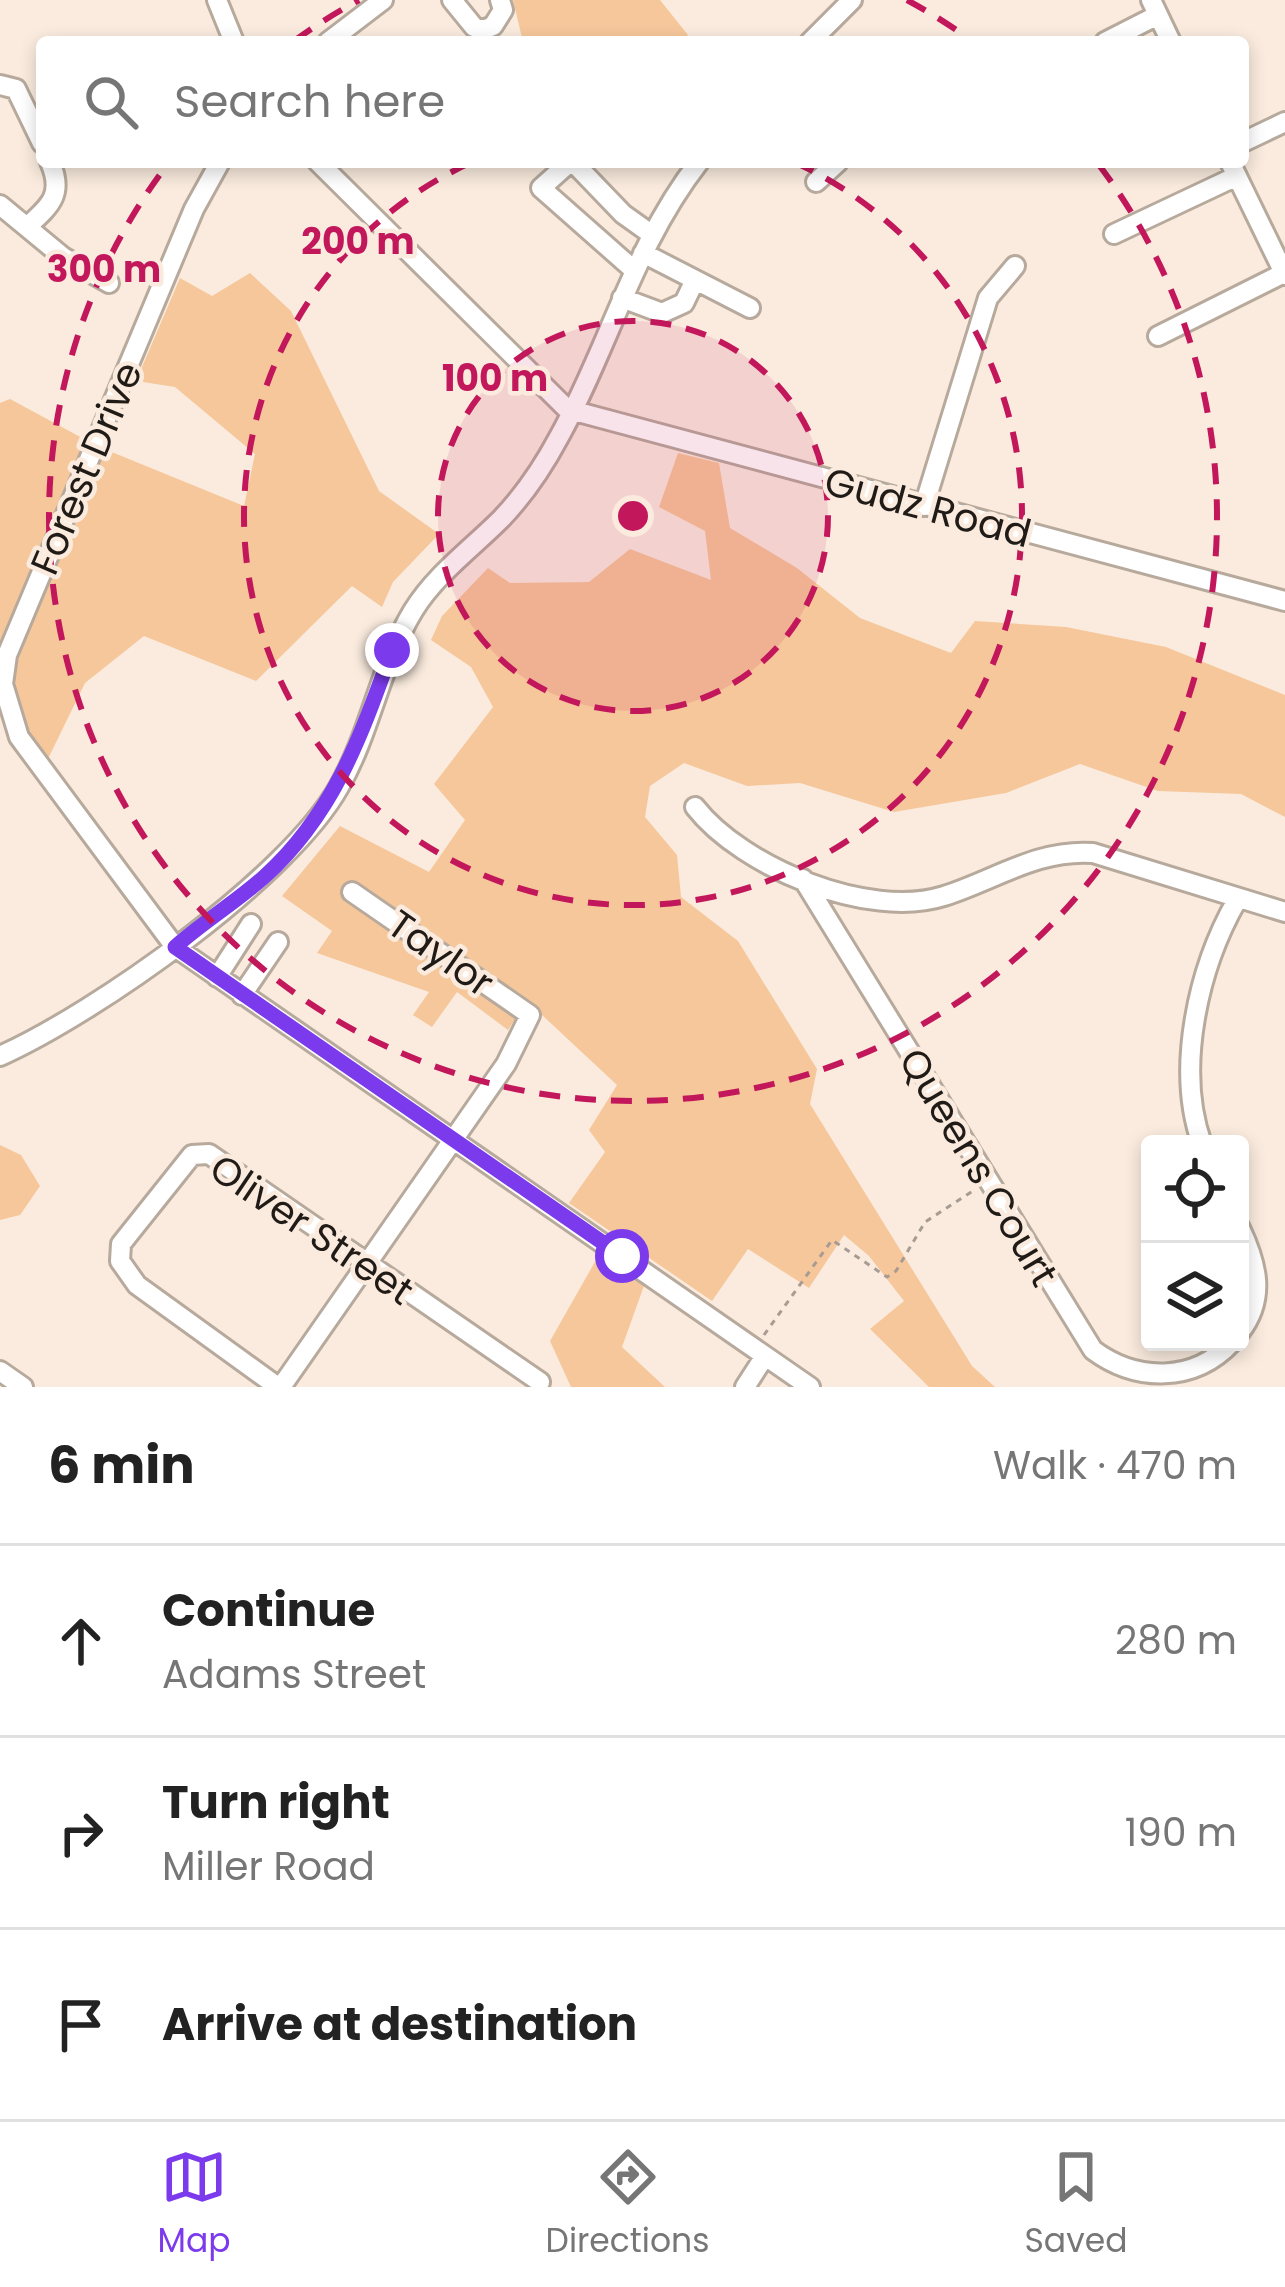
<!DOCTYPE html>
<meta charset="utf-8">
<style>
body{margin:0;font-family:Poppins,sans-serif;background:#f6f6f6;color:#222}
.controls{position:absolute;right:36px;bottom:36px;display:grid;overflow:hidden;border-radius:12px;box-shadow:0 6px 18px #0003}
.controls button{width:108px;height:108px;display:grid;place-items:center;padding:0;border:0;border-bottom:3px solid #e0e0e0;background:#fff;color:#222;font:60px sans-serif}
.stop{position:absolute;width:36px;height:36px;margin:-27px;border:9px solid #7c3aed;border-radius:50%;background:#fff}
.stop.end{background:#7c3aed;border-color:#fff;box-shadow:0 3px 12px #0008}
.list{margin:0;padding:0;list-style:none}
h2{display:flex;justify-content:space-between;align-items:center;height:156px;margin:0;padding:0 48px;font-size:51px}
h2 small{font-size:39px;font-weight:400;color:#767676}
.list li{display:grid;grid-template-columns:78px 1fr auto;gap:36px;align-items:center;box-sizing:border-box;height:192px;padding:0 48px;border-top:3px solid #e0e0e0}
.list b{display:block;font-size:45px;white-space:nowrap}
.list p{margin:0;font-size:39px;white-space:nowrap;color:#767676}
.list em{font-size:39px;font-style:normal;color:#767676}
.icon{flex:none;width:66px;height:66px;fill:none;stroke:currentColor;stroke-width:2;stroke-linecap:round;stroke-linejoin:round}
.map{position:relative;flex:none;width:1285px;height:1387px;overflow:hidden}
.search{position:absolute;background:#fff;box-shadow:0 6px 18px #0003;left:36px;right:36px;top:36px;height:132px;display:flex;align-items:center;gap:30px;box-sizing:border-box;padding:0 42px;border-radius:12px;color:#767676;font-size:45px}
.sheet{height:732px;background:#fff}
nav{display:flex;justify-content:space-around;align-items:center;box-sizing:border-box;height:168px;border-top:3px solid #e0e0e0;background:#fff;font-size:33px;color:#767676}
nav a{display:grid;justify-items:center;gap:6px}
nav .on{color:#7c3aed}
.map>svg:first-child{display:block}
</style>
<div class="map">
<svg width="1285" height="1387" viewBox="0 0 1285 1387">
<rect width="100%" height="100%" fill="#faebde"/>
<path fill="#f6c79b" d="M513,0H660L688,35L681,42H523Z
M250,273L291,311L379,491L439,534L393,582L382,607L352,586L256,681L144,636L85,683L44,767L9,684L0,688V403L10,399L97,446L244,506L255,454L175,387L136,381L180,278L212,296Z
M678,453L719,463L730,528L797,568L860,618L951,653L975,621L1066,627L1166,647L1285,695V817L1241,794L1158,791L1080,764L1006,793L894,812L800,783L747,786L684,763L650,786L645,817L677,855L681,897L738,941L817,1069L810,1104L972,1366L995,1387H929L870,1329L904,1301L869,1256L844,1235L809,1288L748,1249L712,1301L569,1203L605,1152L589,1130L617,1085L527,1001L508,1030L457,992L432,1027L413,1015L429,992L317,953L332,931L282,896L340,826L429,872L465,820L434,784L493,707L471,667L431,640L442,616L488,568L510,583L589,582L630,549L711,580L705,531L659,507Z
M0,1145L21,1155L40,1186L20,1215L0,1220Z
M596,1260L645,1283L622,1347L665,1387H571L550,1341Z"/>
<g fill="none" stroke-linecap="round" stroke-linejoin="round">
<defs>
<path id="minor" d="M217,0L234,42
M452,0L474,27L483,30L493,26L503,10L500,0
M1151,0L1171,42
M328,42L383,0
M810,42L852,0
M1105,42L1158,15
M0,85L16,89L42,143
M1243,142L1285,122
M220,162L194,209L7,655L3,684L19,737L175,947L810,1387
M318,162L567,409L1285,601
M570,162L541,188L635,271
M573,162L623,214L651,234
M1230,162L1285,275
M816,182L838,162
M0,205L63,257L109,283
M27,227C51,205 64,194 50,162
M1114,234L1237,176
M643,253L750,308
M622,298L662,313L684,303L695,280
M1158,336L1284,273
M924,506L988,298L1015,266
M695,807C742,867 868,920 944,896C995,880 1037,849 1093,853L1285,912
M803,879L1093,1350C1136,1382 1194,1383 1232,1342
M217,977L251,924
M242,995L278,942
M0,1056C96,1013 288,878 339,787C371,731 380,666 413,611C436,574 471,549 501,519C524,495 543,467 559,437C609,347 634,245 699,162
M1202,1144C1175,1069 1198,968 1237,900
M1240,1228C1257,1264 1266,1298 1240,1332
M0,1371L23,1387
M278,1387L137,1285L120,1261L121,1244L192,1155L209,1154L540,1382
M281,1387L506,1064L530,1015L352,892
M745,1387L765,1356"/>
</defs>
<use href="#minor" stroke="#b7aa9d" stroke-width="24"/>
<path stroke="#a79c93" stroke-width="3" stroke-dasharray="6 6" stroke-linecap="butt" d="M764,1335L832,1240L887,1277L896,1271L925,1222L976,1189"/>
<use href="#minor" stroke="#fff" stroke-width="18"/>
</g>
<g fill="none" stroke-linecap="round" stroke-linejoin="round">
<path stroke="#7c3aed" stroke-width="15" d="M392,650C361,736 334,814 264,877C236,902 203,922 175,947L622,1256"/>
</g>
<circle cx="633" cy="516" r="195" fill="#c2185b" fill-opacity=".12"/>
<g fill="none" stroke="#c2185b" stroke-width="6" stroke-dasharray="21 15">
<circle cx="633" cy="516" r="195"/>
<path d="M794 162A389 389 0 1 1 472 162"/>
<path d="M294 41A584 584 0 0 1 359 0M907 0A584 584 0 0 1 972 41M1099 165A584 584 0 1 1 167 165"/>
</g>
<g text-anchor="middle" stroke-width="9" stroke-linejoin="round" paint-order="stroke">
<g font-size="39" fill="#201b17" stroke="#faebde">
<text transform="translate(86 468) rotate(-67)" y="14">Forest Drive</text>
<text transform="translate(928 507) rotate(15)" y="14">Gudz Road</text>
<text transform="translate(441 953) rotate(35)" y="14">Taylor</text>
<text transform="translate(979 1167) rotate(59)" y="14">Queens Court</text>
<text transform="translate(312 1229) rotate(34)" y="14">Oliver Street</text>
</g>
</g>
<circle cx="633" cy="516" r="18" fill="#c2185b" stroke="#faebde" stroke-width="6"/>
<g font-size="36" text-anchor="middle" font-weight="bold" fill="#c2185b" stroke="#faebde" stroke-width="9" stroke-linejoin="round" paint-order="stroke">
<text x="358" y="254">200 m</text>
<text x="104" y="282">300 m</text>
<text x="495" y="391">100 m</text>
</g>
</svg>
<div class="controls">
<button><svg class="icon" aria-label="locate" viewBox="0 0 24 24"><circle cx="12" cy="12" r="6"/><path d="M12 2v4M12 18v4M2 12h4M18 12h4"/></svg></button>
<button><svg class="icon" aria-label="layers" viewBox="0 0 24 24"><path d="M12 4l9 5-9 5-9-5zM3 14l9 5 9-5"/></svg></button>
</div>
<div class="stop" style="left:622px;top:1256px"></div>
<div class="stop end" style="left:392px;top:650px"></div>
<div class="search"><svg class="icon" aria-label="search" viewBox="0 0 24 24"><circle cx="10" cy="10" r="6"/><path d="M15 15l6 6"/></svg>Search here</div>
</div>
<section class="sheet">
<h2>6 min<small>Walk · 470 m</small></h2>
<ul class="list">
<li><svg class="icon" aria-label="ahead" viewBox="0 0 24 24"><path d="M12 20V5M6 11l6-6 6 6"/></svg><div><b>Continue</b><p>Adams Street</p></div><em>280 m</em></li>
<li><svg class="icon" aria-label="right" viewBox="0 0 24 24"><path d="M7 20v-9h11M14 6l5 5-5 5"/></svg><div><b>Turn right</b><p>Miller Road</p></div><em>190 m</em></li>
<li><svg class="icon" aria-label="arrive" viewBox="0 0 24 24"><path d="M6 21V4h12l-3 4 3 4H6"/></svg><div><b>Arrive at destination</b></div></li>
</ul>
</section>
<nav>
<a class="on"><svg class="icon" aria-label="map" viewBox="0 0 24 24"><path d="M3 6l6-2 6 2 6-2v14l-6 2-6-2-6 2zM9 4v14M15 6v14"/></svg>Map</a>
<a><svg class="icon" aria-label="directions" viewBox="0 0 24 24"><path d="M12 3l9 9-9 9-9-9zM9 14v-3h6M13 9l2 2-2 2"/></svg>Directions</a>
<a><svg class="icon" aria-label="saved" viewBox="0 0 24 24"><path d="M7 4h10v16l-5-4-5 4z"/></svg>Saved</a>
</nav>
